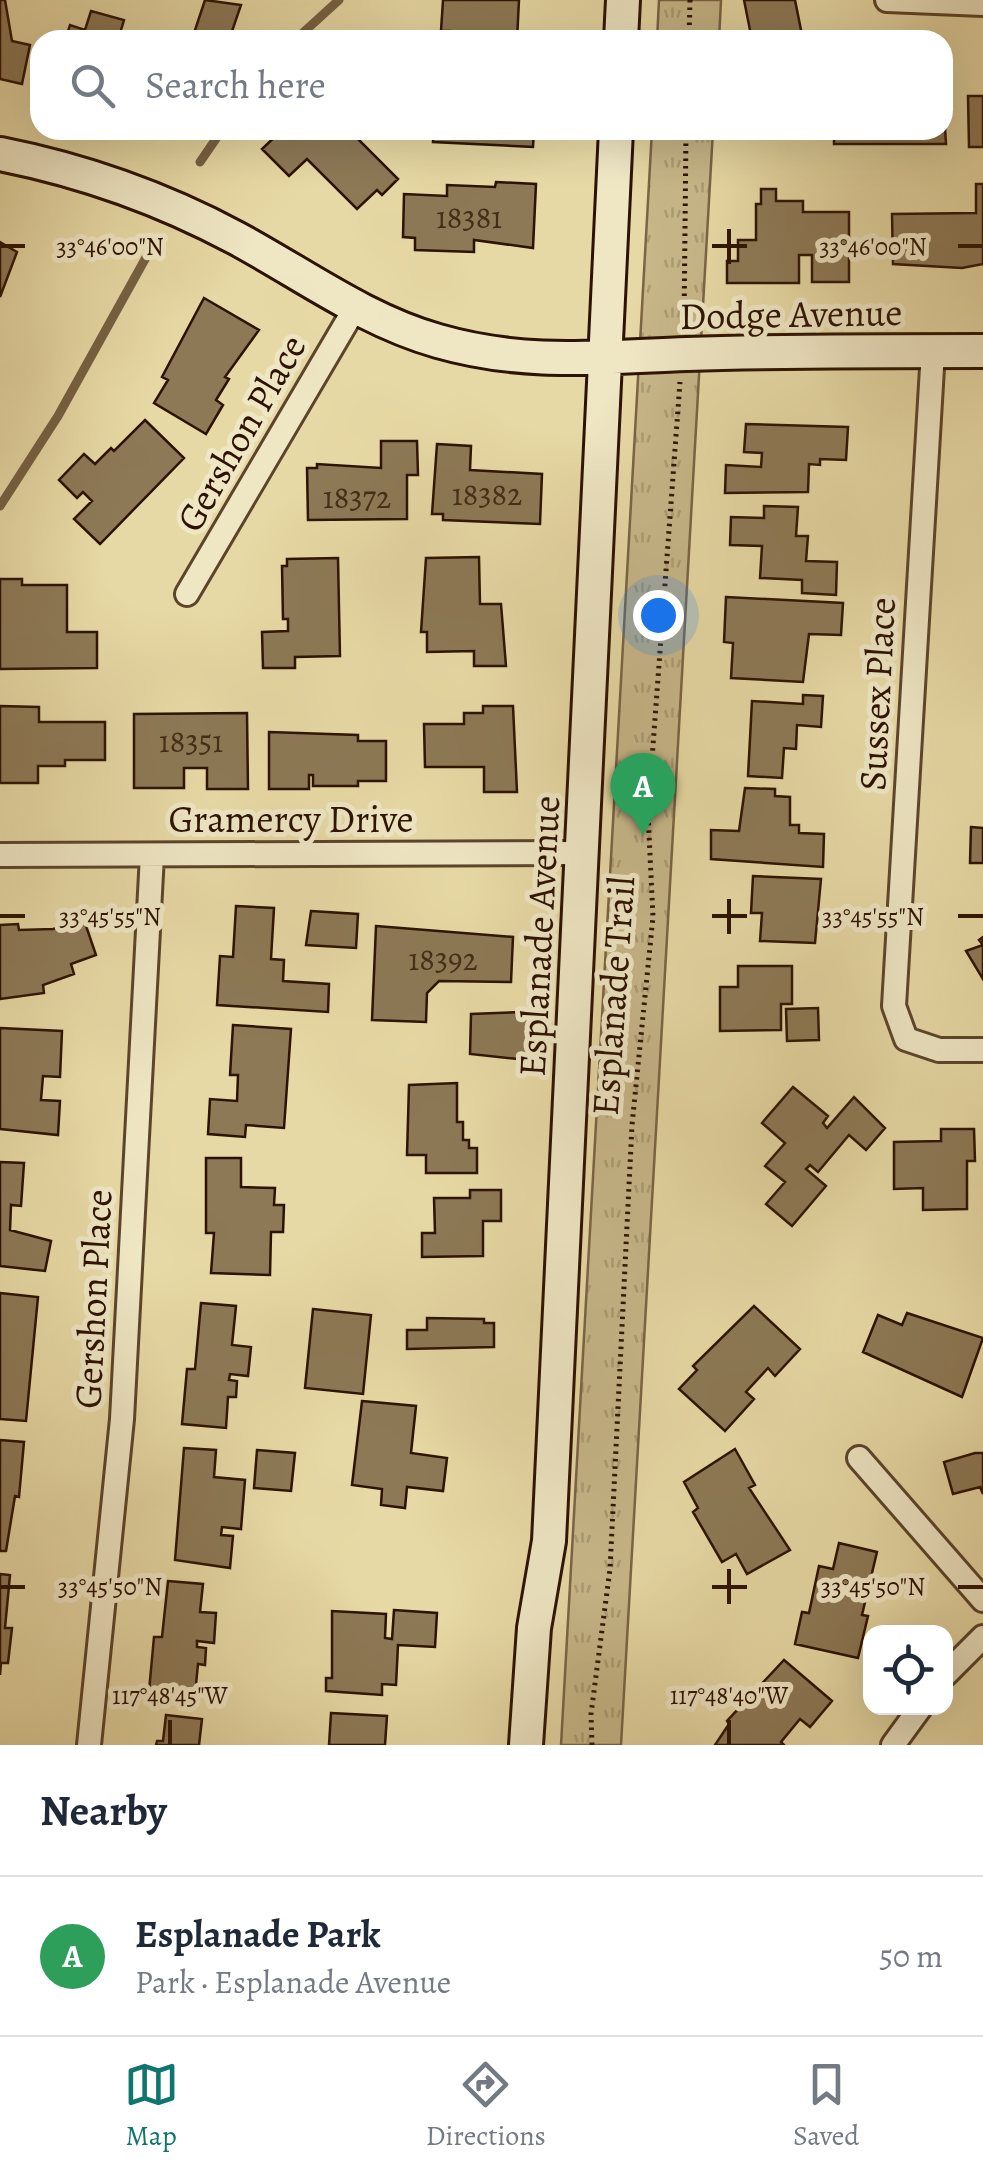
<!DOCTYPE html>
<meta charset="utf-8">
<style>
body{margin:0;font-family:Alegreya,serif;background:#f6f6f7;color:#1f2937}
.controls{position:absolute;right:30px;bottom:30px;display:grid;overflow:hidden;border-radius:20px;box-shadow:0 10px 40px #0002}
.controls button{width:90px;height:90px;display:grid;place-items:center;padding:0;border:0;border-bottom:2px solid #e0e1e3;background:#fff;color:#1f2937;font:50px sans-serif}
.you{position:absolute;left:658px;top:615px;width:35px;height:35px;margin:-25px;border:8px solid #fff;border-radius:50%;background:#1a73e8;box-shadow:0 0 0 15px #1a73e833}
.badge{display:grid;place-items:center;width:65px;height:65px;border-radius:50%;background:#0f766e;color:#fff;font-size:32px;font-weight:700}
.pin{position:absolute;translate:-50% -82px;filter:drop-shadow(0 2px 5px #0008)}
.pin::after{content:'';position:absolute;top:52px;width:35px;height:30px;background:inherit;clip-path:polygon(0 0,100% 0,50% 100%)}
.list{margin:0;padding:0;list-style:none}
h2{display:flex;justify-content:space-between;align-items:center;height:130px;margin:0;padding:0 40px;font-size:42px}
h2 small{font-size:32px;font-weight:400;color:#747a83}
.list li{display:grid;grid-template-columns:65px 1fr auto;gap:30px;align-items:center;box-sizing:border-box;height:160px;padding:0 40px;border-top:2px solid #e0e1e3}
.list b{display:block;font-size:38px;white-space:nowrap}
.list p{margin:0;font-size:32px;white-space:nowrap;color:#747a83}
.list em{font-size:32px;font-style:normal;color:#747a83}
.icon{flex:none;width:55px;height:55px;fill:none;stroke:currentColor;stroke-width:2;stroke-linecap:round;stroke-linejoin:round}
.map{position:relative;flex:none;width:983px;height:1745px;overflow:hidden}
.search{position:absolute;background:#fff;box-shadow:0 10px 40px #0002;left:30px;right:30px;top:30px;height:110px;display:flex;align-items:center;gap:25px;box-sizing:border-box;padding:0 35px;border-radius:30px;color:#747a83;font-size:38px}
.sheet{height:290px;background:#fff}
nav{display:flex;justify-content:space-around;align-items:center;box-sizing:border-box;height:140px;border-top:2px solid #e0e1e3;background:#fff;font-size:28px;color:#747a83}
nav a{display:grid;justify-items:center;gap:5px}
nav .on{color:#0f766e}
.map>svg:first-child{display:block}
</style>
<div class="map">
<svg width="983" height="1745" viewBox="0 0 983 1745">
<defs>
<pattern id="park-tufts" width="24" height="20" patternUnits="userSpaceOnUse" patternTransform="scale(2.5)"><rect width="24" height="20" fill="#c7b789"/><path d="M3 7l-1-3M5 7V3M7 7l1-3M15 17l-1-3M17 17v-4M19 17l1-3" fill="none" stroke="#ab9c74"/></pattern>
</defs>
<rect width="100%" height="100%" fill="#e7d9a5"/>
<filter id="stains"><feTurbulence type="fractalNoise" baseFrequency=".002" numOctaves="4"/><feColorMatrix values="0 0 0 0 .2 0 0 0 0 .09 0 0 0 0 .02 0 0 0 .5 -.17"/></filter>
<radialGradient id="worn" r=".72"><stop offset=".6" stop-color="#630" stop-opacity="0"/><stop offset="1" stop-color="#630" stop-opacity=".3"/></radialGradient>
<path fill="url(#park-tufts)" stroke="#7a6445" stroke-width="2.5" d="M659,0H721L719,40H657Z
M652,130H713L621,1745H561Z"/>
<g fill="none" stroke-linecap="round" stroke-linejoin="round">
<path stroke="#766142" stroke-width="9" d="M295,40L339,0
M200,162L222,130
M0,506L58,416L149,252"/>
</g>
<path fill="#8d7956" stroke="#2c1201" stroke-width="2.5" d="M0,0H5L12,41L30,45L22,84L0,79Z
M205,0L241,5L229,40L192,39Z
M443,0H519L517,40H449L450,31H441Z
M744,0H795L803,40H752Z
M91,11L124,20L118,40H65L70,25L85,30Z
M943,94L946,144H834V130H943Z
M968,96H983V147H969Z
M282,130H349L398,179L382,195L377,190L357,209L307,159L289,176L262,149Z
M434,130H534L533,147L433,142Z
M496,182L536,184L533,248L474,240V252L415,250V238L403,237L404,194L447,196V185L495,187Z
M976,184H983V264L962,268L893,264L892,214L976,213Z
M761,189H776V201H803V212H849V282H812V255H799V283H727V261H738V240H756V204H761Z
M0,242L17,252L0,297Z
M204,298L259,330L225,377L229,379L216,400L223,405L206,434L154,403L168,380L162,377Z
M145,420L184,458L100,544L74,519L92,501L83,492L77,498L59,480L84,454L95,464L111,448L114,451Z
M746,424L848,427L846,460L820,459V465L809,464L808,492L725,493L726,465L761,467L762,453L744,452Z
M381,441H417L418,475H407V519L308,520L307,468H317V464L381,468Z
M437,444L471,446L470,470L542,474L540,524L443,520V514H432Z
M764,506L798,507L796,536H808L806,561L837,562L836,595L802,593V580L760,578L762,546L730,545L731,517L764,518Z
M479,557L480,604H501L506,666H474V651L427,652V632H421L426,558Z
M338,558L340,656L295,657V668H263L262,632L288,631V619H283L282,566H287V559Z
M0,579H22V585H67V632H97V668L0,669Z
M726,597L843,603L841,635L809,634L803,682L731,678L733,643L724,642Z
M803,695L823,696L821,727L797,725L796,749L784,748L782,778L748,776L752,701L803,704Z
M0,706L39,707V722H105V760H65V766H38V783H0Z
M483,706H513L517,792H484V767H425L424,724H464V713H483Z
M247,713L248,789H207V768H184V788H134V714Z
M269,732L358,735V741H386V781H358V786H313V775H309V789H269Z
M745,788L775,789V796L790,797V825H799V833L824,834L823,867L711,859V830L739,831Z
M971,827L983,828V863H970Z
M753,876L821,879L815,943L760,941L762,913H751Z
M236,906L274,908L271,959L284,960L283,981L329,984L328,1012L217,1005L220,956L233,957Z
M311,911L358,914L356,948L306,945Z
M84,920L96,955L71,964L74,974L43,985L44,993L0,999V925L18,924L19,930L53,929Z
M376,926L513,937L511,982L439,981L427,993L426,1022L372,1020Z
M983,937V979L966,951L983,945L979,940Z
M738,966H792V1004H781V1030L720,1031V987H738Z
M818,1008L819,1040L787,1041L786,1009Z
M523,1012L544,1013L542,1056L523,1055L518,1059L470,1054L471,1014Z
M233,1025L291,1029L284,1128L246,1125L245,1137L208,1134L210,1099L237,1101L238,1075H230Z
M0,1028L62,1031L60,1077L43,1076L41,1100L60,1101L58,1135L0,1129Z
M457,1083V1122H463V1140H469V1148H477V1173H426V1155H407L409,1085Z
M793,1087L828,1116L823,1123L827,1128L854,1097L885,1128L866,1150L849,1135L818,1172L810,1165L806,1169L826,1186L792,1226L766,1204L785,1182L765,1166L785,1143L762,1123Z
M941,1129H974L975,1161H967V1209L923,1210V1188L894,1189V1142L941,1141Z
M206,1158H241V1187L275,1188L274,1205H284L283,1232H271L270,1275L211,1273L214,1233H206Z
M0,1162L24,1163L21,1206L11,1205L10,1230L51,1241L45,1271L0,1266Z
M470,1190H501V1221H483V1256L422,1257V1233H435L434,1198H470Z
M0,1293L38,1297L26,1421L0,1419Z
M201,1303L236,1306L232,1345L251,1347L248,1376L230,1374L229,1380L237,1381L236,1397H228L226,1428L182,1424L187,1369H195Z
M754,1306L800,1349L775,1376L768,1368L746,1392L754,1399L725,1431L679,1389L697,1370L693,1366Z
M313,1309L371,1315L363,1394L305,1388Z
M907,1313L983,1338L962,1397L863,1352L878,1315L902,1325Z
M427,1318L484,1319V1323H494V1347L407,1349V1330H427Z
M362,1401L416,1406L411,1453L447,1458L443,1491L407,1487L405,1508L381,1505L382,1489L352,1485Z
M0,1440L24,1442L19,1497L15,1496L6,1551H0Z
M184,1448L216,1450L214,1477L245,1480L241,1529L222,1527L221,1535L233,1536L230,1568L175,1560Z
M735,1449L755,1485L749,1488L790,1550L747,1574L736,1554L722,1562L693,1512L698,1508L684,1482Z
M257,1450L295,1453L291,1491L254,1488Z
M975,1453H983V1494L980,1487L953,1494L944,1462Z
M839,1543L877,1552L862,1615L868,1616L858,1658L795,1644L802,1612L809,1613L819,1566L833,1569Z
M0,1574L10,1575L5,1628H12L8,1663H1L0,1675Z
M168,1581L203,1584L200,1612L216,1613L214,1643L197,1641V1647L206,1648L205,1665L198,1664L195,1695L149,1691L154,1637H162Z
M394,1610L437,1613L435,1647L398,1645L396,1685L382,1684V1695L326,1691V1678H332V1611L386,1614L385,1638L392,1639Z
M784,1660L832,1701L810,1727L800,1719L781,1742L784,1745H715L729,1724L727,1721Z
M331,1713L387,1716L385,1745H329Z
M166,1715L202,1719L199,1745H156L157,1741H163Z"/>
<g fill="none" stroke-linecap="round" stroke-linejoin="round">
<defs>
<path id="street" d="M887,0L983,4
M933,351L894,1006L906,1039L939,1050H983
M187,594L355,308
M0,855L583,853
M859,1458L983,1600
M946,1674L983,1637
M89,1745L122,1419L152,855
M893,1745L920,1708"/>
<path id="secondary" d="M621,40L623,0
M0,154C81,170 163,199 236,238C303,274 364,320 438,341C525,366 599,357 687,354C785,351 884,351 983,351
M526,1745L534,1628L549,1541L616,130"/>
</defs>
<use href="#street" stroke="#5b442a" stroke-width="28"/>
<use href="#secondary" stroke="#2c1201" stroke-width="38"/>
<path stroke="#2c1201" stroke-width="5" stroke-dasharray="2.5 5" stroke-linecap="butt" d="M689,40L690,0
M684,326L686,130
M592,1745L591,1714L610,1569L632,1125L653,917L648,813L680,382"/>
<use href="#street" stroke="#efe6c4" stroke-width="22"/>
<use href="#secondary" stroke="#efe6c4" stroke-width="32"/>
</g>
<path fill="none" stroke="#2c1201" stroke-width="4" d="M729,229V264M0,246H25M712,246H747M958,246H983M729,899V934M0,916H25M712,916H747M958,916H983M729,1569V1604M0,1587H25M712,1587H747M958,1587H983M170,1720V1745M729,1720V1745"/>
<g text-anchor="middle" stroke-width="10" stroke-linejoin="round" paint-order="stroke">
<g font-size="32" fill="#442c16">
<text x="469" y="228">18381</text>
<text x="487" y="505">18382</text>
<text x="357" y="508">18372</text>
<text x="191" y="752">18351</text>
<text x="443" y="970">18392</text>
</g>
<g font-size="38" fill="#2c1201" stroke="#efe6c4">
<text transform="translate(791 314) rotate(-1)" y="13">Dodge Avenue</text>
<text transform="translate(241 433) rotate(-60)" y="13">Gershon Place</text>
<text transform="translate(877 694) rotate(-87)" y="13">Sussex Place</text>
<text x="291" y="832">Gramercy Drive</text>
<text transform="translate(539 936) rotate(-87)" y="13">Esplanade Avenue</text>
<text transform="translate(613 996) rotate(-86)" y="13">Esplanade Trail</text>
<text transform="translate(93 1299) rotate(-87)" y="13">Gershon Place</text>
</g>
</g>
<g font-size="25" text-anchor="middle" fill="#2c1201" stroke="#efe6c4" stroke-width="10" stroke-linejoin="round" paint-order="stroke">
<text x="110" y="255">33°46'00"N</text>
<text x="873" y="255">33°46'00"N</text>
<text x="110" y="925">33°45'55"N</text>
<text x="873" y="925">33°45'55"N</text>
<text x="110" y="1595">33°45'50"N</text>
<text x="873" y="1595">33°45'50"N</text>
<text x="170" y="1704">117°48'45"W</text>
<text x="729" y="1704">117°48'40"W</text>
</g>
<rect width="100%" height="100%" filter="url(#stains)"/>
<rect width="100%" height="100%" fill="url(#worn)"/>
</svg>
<div class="controls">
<button><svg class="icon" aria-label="locate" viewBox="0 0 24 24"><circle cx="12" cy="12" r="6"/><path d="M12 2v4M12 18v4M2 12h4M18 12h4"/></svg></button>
</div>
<div class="you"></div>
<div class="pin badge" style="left:643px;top:835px;background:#2e9e5b">A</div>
<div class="search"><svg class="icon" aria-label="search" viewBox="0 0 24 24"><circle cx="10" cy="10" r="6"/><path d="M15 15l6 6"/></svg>Search here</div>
</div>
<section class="sheet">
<h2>Nearby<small></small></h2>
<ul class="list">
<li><span class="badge" style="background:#2e9e5b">A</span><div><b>Esplanade Park</b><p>Park · Esplanade Avenue</p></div><em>50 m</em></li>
</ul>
</section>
<nav>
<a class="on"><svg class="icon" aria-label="map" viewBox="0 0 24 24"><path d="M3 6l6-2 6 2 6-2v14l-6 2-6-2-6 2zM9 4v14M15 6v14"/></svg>Map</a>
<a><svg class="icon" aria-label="directions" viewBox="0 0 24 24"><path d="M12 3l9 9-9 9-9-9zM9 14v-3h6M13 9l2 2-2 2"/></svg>Directions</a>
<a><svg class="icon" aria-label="saved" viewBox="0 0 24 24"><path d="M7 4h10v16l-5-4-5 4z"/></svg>Saved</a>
</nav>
